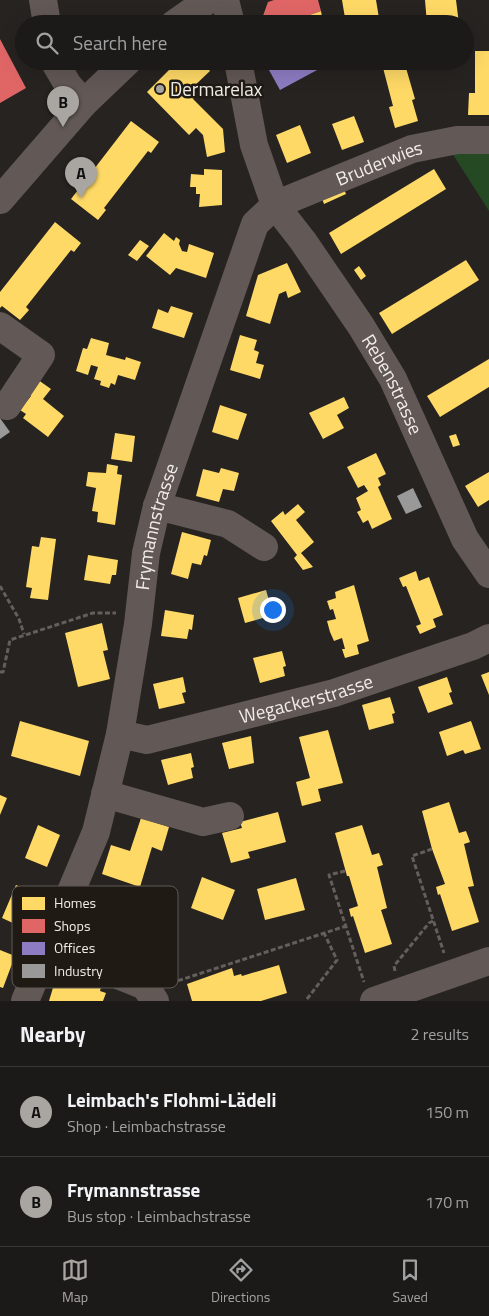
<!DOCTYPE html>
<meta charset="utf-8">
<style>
body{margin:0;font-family:"Titillium Web",sans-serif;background:#292725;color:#f1f3f6}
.you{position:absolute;left:272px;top:609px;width:18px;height:18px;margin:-12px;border:4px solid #fff;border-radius:50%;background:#1a73e8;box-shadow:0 0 0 8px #1a73e833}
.badge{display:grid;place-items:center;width:32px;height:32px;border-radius:50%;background:#a9a6a2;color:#111;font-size:16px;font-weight:700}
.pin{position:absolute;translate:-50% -41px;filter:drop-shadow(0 1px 2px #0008)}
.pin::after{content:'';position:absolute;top:26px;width:18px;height:15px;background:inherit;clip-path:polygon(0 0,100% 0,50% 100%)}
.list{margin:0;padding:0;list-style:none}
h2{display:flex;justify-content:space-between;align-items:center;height:65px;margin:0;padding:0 20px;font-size:21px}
h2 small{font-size:16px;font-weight:400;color:#a0a1a2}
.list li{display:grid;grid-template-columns:32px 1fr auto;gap:15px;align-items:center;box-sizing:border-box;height:90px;padding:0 20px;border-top:1px solid #3a3837}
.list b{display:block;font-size:19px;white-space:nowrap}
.list p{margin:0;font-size:16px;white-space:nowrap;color:#a0a1a2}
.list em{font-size:16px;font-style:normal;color:#a0a1a2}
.icon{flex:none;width:28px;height:28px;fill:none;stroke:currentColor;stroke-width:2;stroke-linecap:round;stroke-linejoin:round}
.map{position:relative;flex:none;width:489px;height:1001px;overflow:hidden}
.search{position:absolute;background:#1c1a18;box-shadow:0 5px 20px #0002;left:15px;right:15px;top:15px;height:55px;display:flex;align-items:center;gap:12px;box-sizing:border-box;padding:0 18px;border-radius:28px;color:#a0a1a2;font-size:19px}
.sheet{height:245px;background:#1c1a18}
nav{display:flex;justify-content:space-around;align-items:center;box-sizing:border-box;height:70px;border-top:1px solid #3a3837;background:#1c1a18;font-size:14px;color:#a0a1a2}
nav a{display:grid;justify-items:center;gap:2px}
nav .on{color:#a9a6a2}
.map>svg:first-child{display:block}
</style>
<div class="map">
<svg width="489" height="1001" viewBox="0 0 489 1001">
<rect width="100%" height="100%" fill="#262320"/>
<path fill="#254923" d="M489,147V211L452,153Z"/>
<path fill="#ffd966" d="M342,0H376L380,24H346Z
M425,0H456L459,24H427Z
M321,11L323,23L295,24L293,20Z
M475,51H489V115H468L469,93H475Z
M178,61H201L210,71L190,90L196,96L193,99L223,129L225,152L207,157L203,135L196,128L189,135L147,92Z
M393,61H404L415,99L412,100L418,121L395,128L389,107L393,106L382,64Z
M354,116L364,142L342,150L332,124Z
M131,121L159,142L151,153L148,151L104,208L106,210L98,220L71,199Z
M300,125L311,153L287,163L276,135Z
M204,169L222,170V205L199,207L200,194H196V187H190L191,174L204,175Z
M434,169L446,189L341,254L329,233Z
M343,187L346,194L324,204L321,196Z
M55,222L81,243L74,252L71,250L26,307L29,310L20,320L2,306L0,308V292Z
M164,233L174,241L176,237L180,240L179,244L182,251L187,252L189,244L214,253L206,278L176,268L170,275L146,256Z
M140,240L149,246L137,261L128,255Z
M466,260L479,280L392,334L379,313Z
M287,263L301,292L288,298L286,291L279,294L270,324L246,316L258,275Z
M359,266L366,276L361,280L354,270Z
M171,306L193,313L184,338L152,328L158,309L168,313Z
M240,335L257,340L254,350L259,352L256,363L264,365L260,379L230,370Z
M91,338L109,343L106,355L125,360L126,357L141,362L135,380L118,375L115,385L111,383L109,388L100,385L101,381L94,379L98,367L91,365L88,375L76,371L83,348L87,349Z
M489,359V387L440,417L427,396Z
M34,377L51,389L43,399L64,416L48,437L23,418L26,414L20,410L31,396L24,390Z
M344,397L349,408L337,415L344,428L323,439L309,413Z
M220,405L247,414L238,440L212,432Z
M115,433L135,436L132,462L111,459Z
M456,434L460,445L453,447L449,436Z
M376,453L386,474L378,478L381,485L378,487L392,519L372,529L368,520L363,523L357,512L361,510L356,498L368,491L364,485L358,488L347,467Z
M107,464L118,466L117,474L122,475L115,525L97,522L98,512L92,511L96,488L86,486L88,472L106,473Z
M221,468L239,473L234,491L223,489L219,502L196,496L203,469L219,473Z
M489,472V500L478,507L465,486Z
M298,504L305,512L296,520L314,542L301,553L313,567L303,570L294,558L297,555L271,521L283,511L285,515Z
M182,532L211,540L207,556L204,555L201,565L192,563L188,579L171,574Z
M41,537L56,539L48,600L30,598L32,588L26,587L32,546L39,547Z
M88,555L118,560L116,575H112L110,584L84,580Z
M416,571L419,581L429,577L443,615L433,619L436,627L420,634L416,626L421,624L406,586L403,587L399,578Z
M354,585L369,641L357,645L359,654L345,658L342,649H345L342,638L334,641L330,632L327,621L336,619L333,609L330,610L327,601L336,598L335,592Z
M266,590L270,604L267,605L270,616L245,623L238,598Z
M165,610L194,615L192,630L189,629L187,639L161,636Z
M102,623L108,650L103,651L110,679L78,687L65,633Z
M282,651L286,666L283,667L285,676L260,683L253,658Z
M489,672V695L481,675Z
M183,677L186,692L182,693L185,703L159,709L153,684Z
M447,677L452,692L449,693L453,704L428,713L418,687Z
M390,697L395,713L392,714L394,723L369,730L362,705Z
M20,721L89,741L80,776L11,756Z
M471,721L481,749L465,754L463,750L447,756L439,732Z
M328,730L343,783L318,789L321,801L302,806L296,782L310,778L299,737Z
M251,736L254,763L229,769L222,743Z
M191,753L194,767L191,768L193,778L168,785L161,760Z
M0,795L7,798L0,815Z
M449,802L459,833L466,831L470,842L464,844L474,886L468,887L479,922L452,931L440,894L438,895L436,887L445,884L432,849L422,811Z
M278,812L286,842L248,852L250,858L231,863L222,833L242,828L240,822Z
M141,818L169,827L162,851L152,847L140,887L102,874L111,845L130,851Z
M38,825L60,835L47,867L25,858Z
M362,825L372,855L379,853L383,865L377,867L387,908L381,910L392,944L365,953L353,916L351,917L349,909L358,906L349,876H347L335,833Z
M202,877L235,890L223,920L191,908Z
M296,878L305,910L265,920L257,889Z
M16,885L40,896L26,929L2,918Z
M0,950L15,956L3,988L0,987Z
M279,965L287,993L261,1001H192L187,984L232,968L234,976L241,974L242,976Z
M68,974L78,979L77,982L93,988L95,984L101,987L100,991L106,993L103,1001H49L55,981L59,982L61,977L66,979Z"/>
<path fill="#e06666" d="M274,0H318L321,11L285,24H260L268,2Z
M0,39L26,88L0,103Z"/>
<path fill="#8e7cc3" d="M264,61H315L319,69L280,90Z"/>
<path fill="#999" d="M0,418L10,432L0,439Z
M413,488L422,507L406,514L397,496Z"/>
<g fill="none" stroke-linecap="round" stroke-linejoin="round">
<path stroke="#655e5c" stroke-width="3" stroke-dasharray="5 2.5" stroke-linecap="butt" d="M0,586L19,619L24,634
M0,672H3L10,640L93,613H116
M432,849L412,856L444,953
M345,871L329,875L364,982
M395,971L394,966L429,923L433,921
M171,983L346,926
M307,999L337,960L324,933"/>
<g stroke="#625856" stroke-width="28">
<path d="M43,0L47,24"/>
<path d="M225,0L231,24"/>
<path d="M54,61L68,85L84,103"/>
<path id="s1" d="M238,61L254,145L275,205L303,241L361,326L393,379L465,539L489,574"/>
<path d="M0,326L41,355L7,406"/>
<path d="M157,506L228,524L264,547"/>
<path id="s2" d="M120,734L147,740L334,693L473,646L489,638"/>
<path d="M105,794L203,822L230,816"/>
<path d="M58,951L145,986L155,1001"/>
<path id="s3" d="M25,1001L96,832L120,734L138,624L146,553L157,506L255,224L275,205L412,149L457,140H489"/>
<path d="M374,1001L489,961"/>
</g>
<path stroke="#625957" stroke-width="28" d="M174,24L208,0
M0,200L84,103L128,61"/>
</g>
<circle fill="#a9a6a2" stroke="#1f1a14" stroke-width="2" cx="160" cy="89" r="5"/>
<g text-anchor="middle" stroke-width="5" stroke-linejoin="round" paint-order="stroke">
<g font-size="19" fill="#f0ece8" stroke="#1f1a14" text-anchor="start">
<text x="170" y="96">Dermarelax</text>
</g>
<g font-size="19" fill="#f0ece8" stroke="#1f1a14">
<text dy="7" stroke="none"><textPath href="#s3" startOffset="954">Bruderwies</textPath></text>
<text dy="7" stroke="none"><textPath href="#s1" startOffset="364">Rebenstrasse</textPath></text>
<text dy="7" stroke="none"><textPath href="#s3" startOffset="495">Frymannstrasse</textPath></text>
<text dy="7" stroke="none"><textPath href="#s2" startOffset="192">Wegackerstrasse</textPath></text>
</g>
</g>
<rect x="12" y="886" width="166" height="102" rx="8" fill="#1f1a14" stroke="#5e5954" stroke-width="1"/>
<rect x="22" y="897" width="23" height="13" fill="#ffd966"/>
<rect x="22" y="919" width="23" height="14" fill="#e06666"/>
<rect x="22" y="942" width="23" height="13" fill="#8e7cc3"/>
<rect x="22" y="964" width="23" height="14" fill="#999"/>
<g font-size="14" fill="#f0ece8">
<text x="54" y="908">Homes</text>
<text x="54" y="931">Shops</text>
<text x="54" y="953">Offices</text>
<text x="54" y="976">Industry</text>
</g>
</svg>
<div class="you"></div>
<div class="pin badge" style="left:81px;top:198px">A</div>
<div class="pin badge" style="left:63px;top:127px">B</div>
<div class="search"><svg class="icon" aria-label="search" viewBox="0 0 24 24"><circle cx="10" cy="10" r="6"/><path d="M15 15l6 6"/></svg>Search here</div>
</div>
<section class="sheet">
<h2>Nearby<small>2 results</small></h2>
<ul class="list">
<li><span class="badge">A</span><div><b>Leimbach's Flohmi-Lädeli</b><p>Shop · Leimbachstrasse</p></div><em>150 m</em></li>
<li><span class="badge">B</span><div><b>Frymannstrasse</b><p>Bus stop · Leimbachstrasse</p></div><em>170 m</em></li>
</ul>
</section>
<nav>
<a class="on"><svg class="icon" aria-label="map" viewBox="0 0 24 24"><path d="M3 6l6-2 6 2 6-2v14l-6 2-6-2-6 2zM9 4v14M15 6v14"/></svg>Map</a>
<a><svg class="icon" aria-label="directions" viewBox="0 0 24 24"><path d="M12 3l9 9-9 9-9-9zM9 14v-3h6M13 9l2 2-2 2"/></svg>Directions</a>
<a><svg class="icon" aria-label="saved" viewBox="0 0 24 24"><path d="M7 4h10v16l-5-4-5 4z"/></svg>Saved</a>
</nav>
